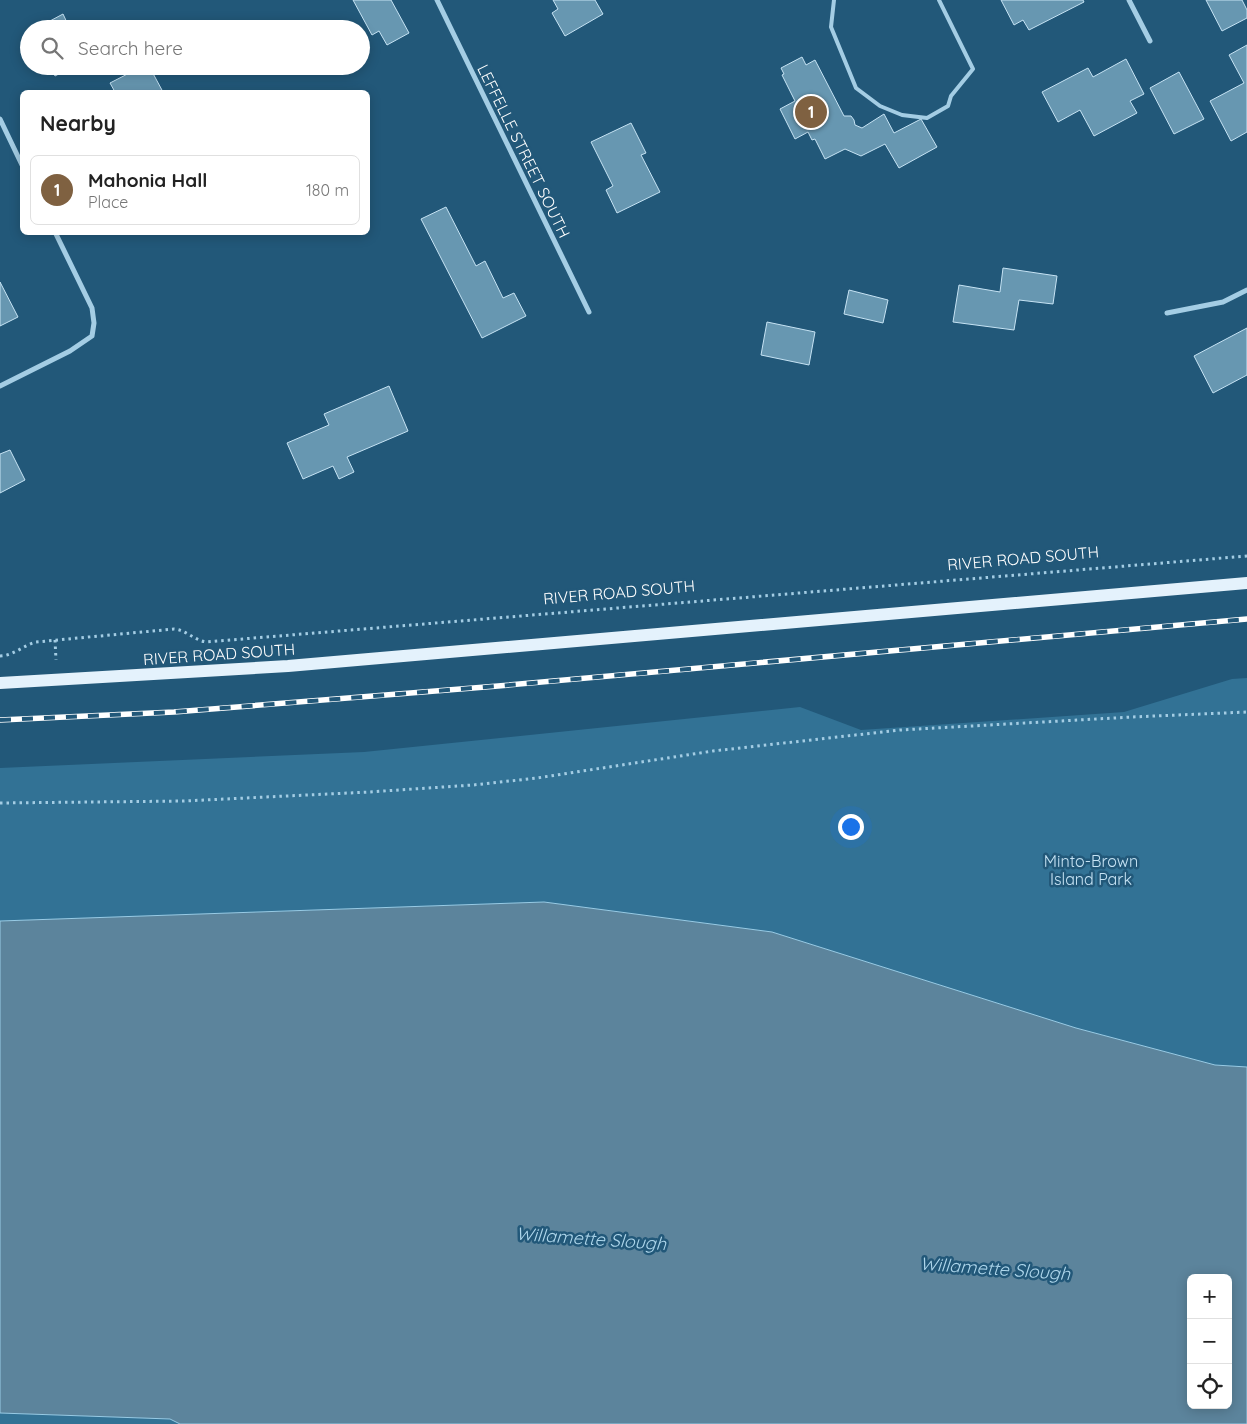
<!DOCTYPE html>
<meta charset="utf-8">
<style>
body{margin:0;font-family:Quicksand,sans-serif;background:#f6f6f6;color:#222}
.controls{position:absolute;right:15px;bottom:15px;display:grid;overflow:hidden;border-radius:8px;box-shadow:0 2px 12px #0003}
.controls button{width:45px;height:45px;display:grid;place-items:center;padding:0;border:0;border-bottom:1px solid #e0e0e0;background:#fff;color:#222;font:25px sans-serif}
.you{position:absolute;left:850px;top:826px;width:18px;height:18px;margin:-12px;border:4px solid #fff;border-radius:50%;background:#1a73e8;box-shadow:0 0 0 8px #1a73e833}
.badge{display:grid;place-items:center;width:32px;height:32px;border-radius:50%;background:#7f6141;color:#fff;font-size:16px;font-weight:700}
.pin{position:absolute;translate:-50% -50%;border:2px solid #fff;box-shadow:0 1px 5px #0006}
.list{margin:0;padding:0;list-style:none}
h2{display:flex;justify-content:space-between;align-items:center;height:65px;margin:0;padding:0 20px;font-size:21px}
h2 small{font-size:16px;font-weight:400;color:#767676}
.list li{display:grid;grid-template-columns:32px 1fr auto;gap:15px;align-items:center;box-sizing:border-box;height:70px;margin:0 10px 10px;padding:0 10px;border:1px solid #e0e0e0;border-radius:8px}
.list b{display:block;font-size:19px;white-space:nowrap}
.list p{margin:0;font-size:16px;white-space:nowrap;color:#767676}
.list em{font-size:16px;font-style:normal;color:#767676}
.icon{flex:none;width:28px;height:28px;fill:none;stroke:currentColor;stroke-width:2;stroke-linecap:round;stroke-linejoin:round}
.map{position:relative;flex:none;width:1247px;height:1424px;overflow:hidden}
.search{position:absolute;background:#fff;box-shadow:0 2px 12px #0003;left:20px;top:20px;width:350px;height:55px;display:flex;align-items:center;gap:12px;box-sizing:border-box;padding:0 18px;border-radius:28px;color:#767676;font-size:19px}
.panel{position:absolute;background:#fff;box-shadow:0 2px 12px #0003;left:20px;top:90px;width:350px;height:145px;border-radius:8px}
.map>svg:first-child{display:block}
</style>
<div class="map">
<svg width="1247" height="1424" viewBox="0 0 1247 1424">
<rect width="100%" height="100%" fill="#225879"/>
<path fill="#327295" d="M1247,678V1067L1215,1065L1076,1028L772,932L544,902L0,921V768L364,752L800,707L861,730L1124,712L1232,679Z
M0,1413L170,1419L180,1424H0Z"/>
<path fill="#5c849c" stroke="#98cbe5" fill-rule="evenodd" d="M544,902L772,932L1076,1028L1215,1065L1247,1067V1424H180L170,1419L0,1413V921ZM1191,1278H1228V1405H1191Z"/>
<path fill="#6797b1" stroke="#c6e3f4" d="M353,0H391L409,33L387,45L379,31L372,35Z
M553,0H595L603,14L565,36L552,13L558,9Z
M1001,0H1083L1084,2L1029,30L1023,20L1014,25Z
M1206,0H1242L1247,10V18L1222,31Z
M63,14L70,29H35Z
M1247,45V132L1231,141L1210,101L1244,83L1229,55Z
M802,57L806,65L815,60L844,116H851L854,120L855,125L862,128L884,114L894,133L921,119L937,147L899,168L885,144L861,156L845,149L825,159L815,139L812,140L808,132L795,139L780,109L795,101L782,75L784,74L781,68Z
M1126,59L1144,94L1130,101L1137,113L1094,136L1080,110L1058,122L1042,92L1088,68L1093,77Z
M50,66H74L55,76Z
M143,66H149L163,92H115L110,83Z
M1179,72L1204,119L1174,134L1150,88Z
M631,123L646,153L641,155L660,192L617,213L606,190L613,186L591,142Z
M446,207L476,266L485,261L503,298L514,293L526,316L482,338L421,219Z
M1003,268L1057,276L1053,304L1019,300L1014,330L953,322L959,285L1000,292Z
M0,282L18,317L0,326Z
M849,290L888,300L883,323L844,314Z
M767,322L815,332L809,365L761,355Z
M1247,328V375L1213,393L1194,356Z
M389,386L408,431L347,457L354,472L339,479L333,466L303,479L287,443L329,425L324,414Z
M10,450L25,480L0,493V454Z"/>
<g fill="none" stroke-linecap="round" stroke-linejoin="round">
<path stroke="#a4cde4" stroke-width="3" stroke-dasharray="2.5 4" stroke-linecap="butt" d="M55,640L56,660
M0,656C13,656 24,645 36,642L174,629C186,630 194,640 206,642L1247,556
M0,803L184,801L369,792L473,785L537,778L713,751L900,730L1132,717L1247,712"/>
<path stroke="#a4cde4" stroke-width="4" d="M834,0L831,27L856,88L880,106L902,115L927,118L948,106L951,96L973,69L939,0"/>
<path stroke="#a4cde4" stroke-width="5" d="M437,0L589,312
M1129,0L1150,41
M0,119L22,165
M1167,313L1223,302L1247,290
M0,386L70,351L92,336L94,323L92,308L55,232"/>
<path stroke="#e4f2fc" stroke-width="12" d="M0,683L288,666L1247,583"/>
<defs>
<path id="rail" d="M0,720L174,712L498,686L1247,619"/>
</defs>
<use href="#rail" stroke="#fff" stroke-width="5.5"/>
<use href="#rail" stroke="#225879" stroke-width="4" stroke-dasharray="11" stroke-linecap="butt"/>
</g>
<g text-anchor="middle" stroke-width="5" stroke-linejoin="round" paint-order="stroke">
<g font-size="16" fill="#fff" stroke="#225879">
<text transform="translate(524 151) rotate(64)" y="6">LEFFELLE STREET SOUTH</text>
<text transform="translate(1023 558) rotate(-5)" y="6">RIVER ROAD SOUTH</text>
<text transform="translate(619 592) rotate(-5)" y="6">RIVER ROAD SOUTH</text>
<text transform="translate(219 654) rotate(-4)" y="6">RIVER ROAD SOUTH</text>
</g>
<g font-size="16" fill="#c6e3f4" stroke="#225879">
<text x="1091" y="867">Minto-Brown<tspan x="1091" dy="18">Island Park</tspan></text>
</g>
<g font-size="18" font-style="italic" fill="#afd7ec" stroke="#225879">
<text transform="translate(591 1239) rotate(4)" y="6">Willamette Slough</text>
<text transform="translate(995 1269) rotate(4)" y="6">Willamette Slough</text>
</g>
</g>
</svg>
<div class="controls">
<button>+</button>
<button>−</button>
<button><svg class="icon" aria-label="locate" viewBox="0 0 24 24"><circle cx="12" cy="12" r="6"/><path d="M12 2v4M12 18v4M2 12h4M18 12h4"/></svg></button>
</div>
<div class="you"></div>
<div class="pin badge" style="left:811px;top:112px">1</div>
<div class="search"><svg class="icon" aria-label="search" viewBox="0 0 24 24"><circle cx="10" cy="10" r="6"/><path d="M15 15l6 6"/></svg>Search here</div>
<section class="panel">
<h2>Nearby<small></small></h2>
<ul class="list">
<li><span class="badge">1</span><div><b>Mahonia Hall</b><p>Place</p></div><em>180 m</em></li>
</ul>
</section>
</div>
